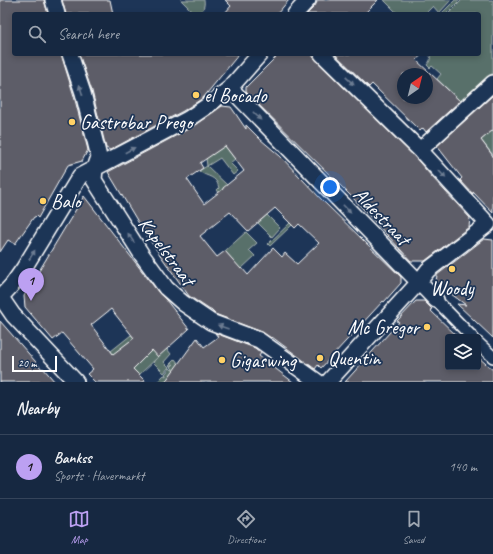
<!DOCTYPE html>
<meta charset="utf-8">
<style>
body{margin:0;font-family:Caveat,sans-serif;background:#1f3048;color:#f1f3f6}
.controls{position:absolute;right:12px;bottom:12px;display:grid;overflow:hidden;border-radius:4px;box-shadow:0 2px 6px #0003}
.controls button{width:36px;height:36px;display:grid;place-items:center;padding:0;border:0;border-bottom:1px solid #35445a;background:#162841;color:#f1f3f6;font:20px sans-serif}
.compass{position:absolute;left:397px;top:68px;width:36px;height:36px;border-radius:50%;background:#162841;box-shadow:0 2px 6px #0003;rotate:35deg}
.scale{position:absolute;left:12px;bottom:10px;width:45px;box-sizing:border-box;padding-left:4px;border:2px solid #fff;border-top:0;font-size:11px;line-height:14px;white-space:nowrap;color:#fff;-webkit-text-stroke:3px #1d3557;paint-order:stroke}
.you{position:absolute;left:330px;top:187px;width:14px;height:14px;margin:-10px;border:3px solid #fff;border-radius:50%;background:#1a73e8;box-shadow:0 0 0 6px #1a73e833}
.badge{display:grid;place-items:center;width:26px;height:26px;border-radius:50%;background:#bca0f2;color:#111;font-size:13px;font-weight:700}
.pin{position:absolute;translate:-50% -33px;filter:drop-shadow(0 1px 2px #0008)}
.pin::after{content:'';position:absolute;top:21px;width:14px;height:12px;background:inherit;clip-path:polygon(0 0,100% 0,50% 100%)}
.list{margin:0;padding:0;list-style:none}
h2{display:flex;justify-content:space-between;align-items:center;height:52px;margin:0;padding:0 16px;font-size:17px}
h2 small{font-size:13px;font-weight:400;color:#9ea6b1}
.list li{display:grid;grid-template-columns:26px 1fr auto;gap:12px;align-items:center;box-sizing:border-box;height:64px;padding:0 16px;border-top:1px solid #35445a}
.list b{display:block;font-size:15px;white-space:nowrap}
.list p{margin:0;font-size:13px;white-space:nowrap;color:#9ea6b1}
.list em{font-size:13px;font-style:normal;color:#9ea6b1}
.icon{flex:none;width:22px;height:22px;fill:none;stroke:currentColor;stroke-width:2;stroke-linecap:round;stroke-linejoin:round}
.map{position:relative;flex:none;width:493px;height:382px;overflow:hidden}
.search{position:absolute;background:#162841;box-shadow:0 2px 6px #0003;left:12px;right:12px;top:12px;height:44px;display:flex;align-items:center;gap:10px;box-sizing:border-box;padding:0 14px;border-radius:4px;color:#9ea6b1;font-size:15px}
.sheet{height:116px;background:#162841}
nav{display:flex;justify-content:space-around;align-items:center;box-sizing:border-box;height:56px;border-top:1px solid #35445a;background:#162841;font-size:11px;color:#9ea6b1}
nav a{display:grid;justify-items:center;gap:2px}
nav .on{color:#bca0f2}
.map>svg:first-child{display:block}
</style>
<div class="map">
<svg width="493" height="382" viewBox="0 0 493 382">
<rect width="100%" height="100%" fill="#1d3557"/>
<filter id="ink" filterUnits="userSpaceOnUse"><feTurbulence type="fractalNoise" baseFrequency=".025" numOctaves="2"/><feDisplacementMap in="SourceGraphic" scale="8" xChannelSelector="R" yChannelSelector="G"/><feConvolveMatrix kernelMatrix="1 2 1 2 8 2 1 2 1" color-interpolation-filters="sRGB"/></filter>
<g filter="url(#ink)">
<path fill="#596f6b" stroke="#acb7b5" d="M181,0H204C205,6 203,10 199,14H192L189,8Z
M384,0H451L439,13L433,6L425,14H398Z
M455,0H460L446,14H441Z
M462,0H493V73L460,101L437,79L441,74L432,66L430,68L427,65C430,61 432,58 429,54H479V14H448Z
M493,130V155L481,140Z
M225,146L235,159L230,163L238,171L233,175L220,158L207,166L227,185L228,196L221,195L217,190L219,188C216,175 208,178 199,171L207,166L206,158Z
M267,215L280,228L272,237L258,223Z
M290,223L292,225L270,246L268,244Z
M246,232L257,243L249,250L255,256L228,281L231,258L225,251Z
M131,335L134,338L113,355L111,351Z
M167,349L171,354L164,362L169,367L164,373L153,362L158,358V357L139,375L132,369L152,350Z
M175,359L179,364L165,382H161L159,380L164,375L166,376V375L165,374L170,368L172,370L173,369L171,367L174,364L170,366L169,365Z"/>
<path fill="#5d5d67" stroke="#fff" fill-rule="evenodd" d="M0,0H44L48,14H14V54H61L74,96L88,150L82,161L68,165L38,218L36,216L35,217H34L15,244L8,240L0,252Z
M62,0H110L113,14H66Z
M225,0H289L277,14H224L231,6Z
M318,0H378L364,14H307L315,6Z
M79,54H239L203,98L183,111L110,150L106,148L92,91Z
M279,54H313V57L316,60L414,156L433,178L470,218L469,227L425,261H411L353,198L246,92V87Z
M335,54H423L416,60L460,101L426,132L423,128L420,131L372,84L369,87ZM403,74H427V98H403Z
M493,95V130L481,140L493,156V213L473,192V194L460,180L462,178L437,146Z
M222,106L231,107L246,129V125L260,139L280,156L323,201L401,277V283L384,302L383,301L321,368L318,365L315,369L272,337L271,338L262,332L215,314L211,310H210L189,296L144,232L108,172L192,127ZM225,146L244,171L223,188V189L204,204L187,179L203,168L200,163ZM275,208L295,228L299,224L319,243L297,264L285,253L282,257L273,248L248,275L242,268L241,269L225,251L217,257L200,236L230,212L248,231Z
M84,196L159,293L166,300L189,329L158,357L152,350L133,369L146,382H95L87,374L93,369L62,333L53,340L25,307L24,296ZM111,309L134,338L113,354L91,325Z
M484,239L493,240V338L457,304L466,305L443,288L436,281L437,275Z
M416,301H424L432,309L430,310L458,337H448V367H478V357L493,370V382H345L399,322L397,321Z
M0,321L42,369L43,368L55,382H0Z
M215,333L255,348L261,353L259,356L293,382H165L197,338L204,347L218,337Z"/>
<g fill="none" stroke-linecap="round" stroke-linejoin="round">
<defs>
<path id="pedestrian" d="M436,300L472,337
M478,343L493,357"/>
<path id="minor" d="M53,0L57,14
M295,14L308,0
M70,54L83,93L99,157L95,168L94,180L142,255L166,288L183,303L211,322L259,340L318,382
M322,54L420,150L488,224L428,270L418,283L328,382
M230,88L436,300
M420,150L493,83
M0,296L13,315L76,382
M0,298L12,285L24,268L80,176L188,119L210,104L230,88L260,54"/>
</defs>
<use href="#pedestrian" stroke="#fff" stroke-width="14"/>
<use href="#minor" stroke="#fff" stroke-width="18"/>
<use href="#pedestrian" stroke="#1d3557" stroke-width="11"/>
<use href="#minor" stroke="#1d3557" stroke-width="15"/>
</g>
<defs><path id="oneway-solid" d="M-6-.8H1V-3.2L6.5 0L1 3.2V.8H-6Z"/></defs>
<g fill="#6c7c92">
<use href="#oneway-solid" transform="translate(350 81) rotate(44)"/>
<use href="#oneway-solid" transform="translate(81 90) rotate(-107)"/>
<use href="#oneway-solid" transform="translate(257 116) rotate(46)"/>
<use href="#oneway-solid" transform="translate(130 150) rotate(-28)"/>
<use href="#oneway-solid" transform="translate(442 174) rotate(47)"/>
<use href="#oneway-solid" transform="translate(347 209) rotate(46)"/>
<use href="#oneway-solid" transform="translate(131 238) rotate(-123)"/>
<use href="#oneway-solid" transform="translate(32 255) rotate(-59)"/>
<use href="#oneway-solid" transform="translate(223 327) rotate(-160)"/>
</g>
</g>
<g fill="#ffd166" stroke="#1d3557" stroke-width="1.5">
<circle cx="196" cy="95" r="4"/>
<circle cx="72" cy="122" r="4"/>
<circle cx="43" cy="201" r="4"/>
<circle cx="452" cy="269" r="4"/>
<circle cx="427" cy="327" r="4"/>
<circle cx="320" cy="358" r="4"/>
<circle cx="222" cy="360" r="4"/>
</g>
<g text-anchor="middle" stroke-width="3.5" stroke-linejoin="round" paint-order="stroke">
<g font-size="20" fill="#fff" stroke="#1d3557" text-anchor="start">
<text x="204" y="102">el Bocado</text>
<text x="80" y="129">Gastrobar Prego</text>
<text x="51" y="208">Balo</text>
<text x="452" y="295" text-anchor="middle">Woody</text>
<text x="419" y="334" text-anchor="end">Mc Gregor</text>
<text x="328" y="365">Quentin</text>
<text x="230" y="367">Gigaswing</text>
</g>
<g font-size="20" fill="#fff" stroke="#1d3557">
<text transform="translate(382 216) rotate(46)" y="7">Aldestraat</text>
<text transform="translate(167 251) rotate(53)" y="7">Kapelstraat</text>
</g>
</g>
</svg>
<div class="controls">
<button><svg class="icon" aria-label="layers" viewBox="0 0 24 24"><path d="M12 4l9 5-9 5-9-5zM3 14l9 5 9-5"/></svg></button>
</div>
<svg class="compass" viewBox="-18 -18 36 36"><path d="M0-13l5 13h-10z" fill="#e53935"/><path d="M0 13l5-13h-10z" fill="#9ea6b1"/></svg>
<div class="scale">20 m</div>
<div class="you"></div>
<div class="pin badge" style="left:31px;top:301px">1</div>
<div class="search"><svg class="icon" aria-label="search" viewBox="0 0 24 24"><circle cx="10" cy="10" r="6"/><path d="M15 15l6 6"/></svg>Search here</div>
</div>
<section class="sheet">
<h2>Nearby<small></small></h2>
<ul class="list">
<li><span class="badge">1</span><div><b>Bankss</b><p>Sports · Havermarkt</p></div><em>140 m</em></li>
</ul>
</section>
<nav>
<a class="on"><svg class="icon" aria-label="map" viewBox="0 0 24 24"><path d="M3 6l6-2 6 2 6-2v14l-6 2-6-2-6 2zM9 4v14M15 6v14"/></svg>Map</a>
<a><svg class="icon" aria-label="directions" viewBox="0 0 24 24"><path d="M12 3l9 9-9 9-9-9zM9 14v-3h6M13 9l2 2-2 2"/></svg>Directions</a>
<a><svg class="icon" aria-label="saved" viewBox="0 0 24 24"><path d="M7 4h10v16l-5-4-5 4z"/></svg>Saved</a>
</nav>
